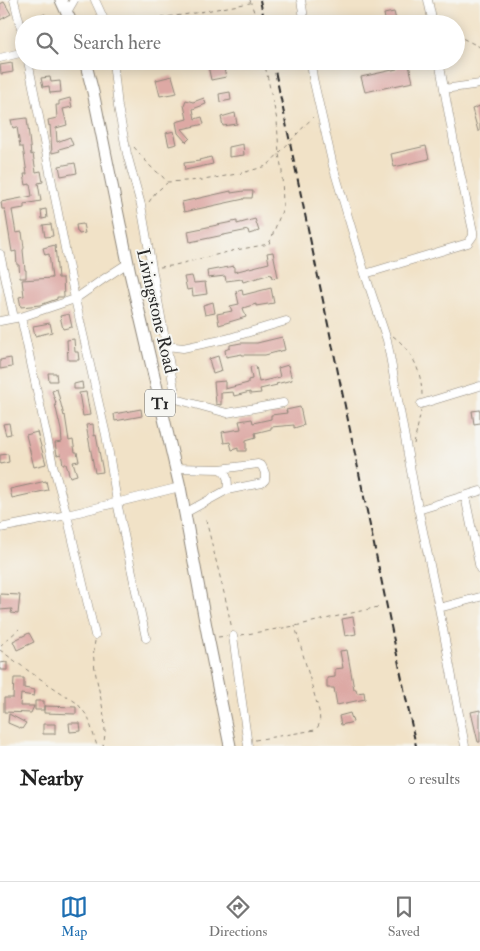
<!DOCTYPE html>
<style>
body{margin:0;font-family:"IM FELL Double Pica",serif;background:#f6f6f6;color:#222}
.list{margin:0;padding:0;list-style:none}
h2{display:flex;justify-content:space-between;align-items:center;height:65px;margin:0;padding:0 20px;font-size:21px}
h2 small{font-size:16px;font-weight:400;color:#767676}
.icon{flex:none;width:28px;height:28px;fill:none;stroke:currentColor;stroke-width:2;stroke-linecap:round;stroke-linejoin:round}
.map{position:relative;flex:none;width:480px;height:746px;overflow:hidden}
.search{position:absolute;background:#fff;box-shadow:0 2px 12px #0003;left:15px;right:15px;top:15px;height:55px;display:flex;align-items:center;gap:12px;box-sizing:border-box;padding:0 18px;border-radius:28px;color:#767676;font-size:19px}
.sheet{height:135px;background:#fff}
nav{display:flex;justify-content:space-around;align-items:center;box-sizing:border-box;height:70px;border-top:1px solid #e0e0e0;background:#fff;font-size:14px;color:#767676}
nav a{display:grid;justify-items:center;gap:2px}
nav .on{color:#1f6fb2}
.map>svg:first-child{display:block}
</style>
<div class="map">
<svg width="480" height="746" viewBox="0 0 480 746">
<rect width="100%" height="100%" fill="#f6f6f2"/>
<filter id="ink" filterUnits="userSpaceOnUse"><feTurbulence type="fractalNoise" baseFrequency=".02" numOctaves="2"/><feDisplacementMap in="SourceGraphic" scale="10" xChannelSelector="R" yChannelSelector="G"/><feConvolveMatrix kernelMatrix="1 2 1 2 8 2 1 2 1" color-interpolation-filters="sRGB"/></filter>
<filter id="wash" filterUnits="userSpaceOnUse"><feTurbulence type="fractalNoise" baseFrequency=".0096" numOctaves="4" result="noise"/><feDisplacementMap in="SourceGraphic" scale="20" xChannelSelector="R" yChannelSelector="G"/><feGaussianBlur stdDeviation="1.12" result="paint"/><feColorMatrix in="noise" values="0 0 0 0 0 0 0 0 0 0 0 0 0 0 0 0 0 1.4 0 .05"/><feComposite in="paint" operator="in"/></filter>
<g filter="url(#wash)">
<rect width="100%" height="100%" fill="#f1e2c7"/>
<g id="blocks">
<path fill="#dda9a4" d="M4,2L11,14L0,20V4Z
M394,12L397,24H386L384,14Z
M45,14L49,24H26L25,22Z
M207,61H222L226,77L211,80Z
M396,61H408L413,82L365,92L361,77L397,69Z
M12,63L13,72L1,74L0,65Z
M172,76L177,93L160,96L156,80Z
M50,77L51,82L60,81L61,92L50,93L49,86L43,87L41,78Z
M230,92L231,100L220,102L219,94Z
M70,98L72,107L63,109L67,125L56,128L57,142L70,137L73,145L59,149L60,151L52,153L50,125L49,126L48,120L57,118L56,105H59V101Z
M204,98L206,104L193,109L195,119L202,117L204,124L182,129L190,138L186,142L178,133L176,122L187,119L184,105L186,100L193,102Z
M480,106V131H478L472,109Z
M235,113L237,124L223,126L221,117Z
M27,118L31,155L33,154L36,172L41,171L43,182L38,183L41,201L24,204V208L12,210L16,233L22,232L24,248L23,250L25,270H26V278H20L19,265H17L16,251L12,252L5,209H2L1,202L32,196L30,184L26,185L24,174H27L23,147H20L17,127L13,128L11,120Z
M174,131L177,144L169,146L166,133Z
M243,144L244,155L229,157V147Z
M426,146L429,159L394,167L391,154Z
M211,157L213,164L185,170L184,163L200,161L199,160Z
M75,163L77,173L61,176L59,166Z
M231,191V193L244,191H253L252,198H244V199L184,212L182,202Z
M46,209L47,218L42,219L41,210Z
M255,219L259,231L249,234L248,230L190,242L188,231L237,221V224Z
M51,224L53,236L45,237L43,225Z
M83,224L85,233L79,234L78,232H77L76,225Z
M55,245L58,278H63L64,297H57V299L40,305L21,307L19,297L24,296L22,280L52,278L49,254L45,255L43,248Z
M273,252L278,277L272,278L271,274L243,282L242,279L226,281L225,276L208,278L207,271L234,266V272L269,263L267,253Z
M192,276L194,283L205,282L207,294L193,296L192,289L187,290L184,277Z
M271,288L274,303L256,306V304L243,308L246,317L219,325L217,314L232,311L230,306L239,304L236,291L242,289L243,295Z
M213,302L215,313L205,315L203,305Z
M69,314L72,327L63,329L60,316Z
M50,323L52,332L35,336L33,326Z
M282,337L285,350L265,355H242V354L226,357L225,350L230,348V345L241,343H257Z
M74,339L75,352H78L79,360H68L67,340Z
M218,356L222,371L213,374L209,359Z
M11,358L12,367L0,369V360Z
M288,365L292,380L276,384L277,385L260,389L261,393L250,394V392L234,396L233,392L221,393V405L216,404L214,382L225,381V389L248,383V380L252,379L250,367L256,366L259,382L280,377L278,368Z
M48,373H56L57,381H49Z
M82,382L83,389H74V384Z
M57,389L64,416L65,415L69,441L73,440L75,452H77L79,461L73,462L77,475L70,477L66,464H63L61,454L57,455L55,443L62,442L61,430L55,404L56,403L52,391Z
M86,392L90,415L83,416L79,393Z
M300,407L304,425L294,428V425L271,427V429L255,433L256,437L246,440V451H238V448L232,450L230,442L224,443L222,432L241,429L239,421L252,419L253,423L271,419V415L287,413L286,410Z
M141,409L142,416L115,421L114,414Z
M480,410V423L474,424L472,411Z
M9,423L11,434L6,435L3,424Z
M93,424L94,436L96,435L103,472L95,473L86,425Z
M37,432L46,464L34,467L26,435Z
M8,454L9,462L0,464V455Z
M46,481L48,490L12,498L10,489Z
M0,594L20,595L18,614L11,613L12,609L0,610Z
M353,617L356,634L345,636L342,619Z
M29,633L34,642L17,650L13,641Z
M347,650L354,689H356L357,693L364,692L365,699L337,705L334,688H327V678L335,677V669L343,668L340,651Z
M7,662V670H0V663Z
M14,678H24V688L35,690L34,696L21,694L20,706H34L31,713L4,712V698H13Z
M35,701H44V710H35Z
M44,706L76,707V714L44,713Z
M480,710V742H478L471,712Z
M350,713L353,722L341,725L339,716Z
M9,714L26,723L22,729L8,723Z
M69,723H80L81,731L70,732Z
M43,724H55V734H43Z"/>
</g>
</g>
<g filter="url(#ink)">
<use href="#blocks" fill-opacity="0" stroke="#8e8679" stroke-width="1"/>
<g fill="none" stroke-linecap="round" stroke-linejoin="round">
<defs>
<path id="minor" d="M14,0L24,40
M95,0L106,24
M301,0L305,24
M428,0L433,24
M67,12L74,0
M0,58L24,52
M28,61L75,299L106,435L117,502L146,638
M113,61L118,107L127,154L141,205L152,268L176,399L227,413L283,403
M311,61L313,78L333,166L365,274L468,243L473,236V231L457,159L439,61
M444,89L480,84
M0,254L14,318
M365,274L387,340L415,493L439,608L465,746
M21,317L53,465L67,515L95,635
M0,321L21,317L75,299L102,280L128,263
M167,346L183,348L226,339L286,321
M421,404L480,386
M175,468L220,469C228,474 229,481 227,490L185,513
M220,469L258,464L262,466L265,473V480L262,483L227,490
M465,496L480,569
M418,510L480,491
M0,528L67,515L180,487
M439,608L480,597
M233,636L248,746"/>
<path id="highway" d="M61,0L72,24
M85,61L93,92L130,273L180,487L208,637L230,746"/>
</defs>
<use href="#minor" stroke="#8e8679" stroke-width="9"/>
<use href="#highway" stroke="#8e8679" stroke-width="13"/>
<path stroke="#8e8679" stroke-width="1" stroke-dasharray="4 4" stroke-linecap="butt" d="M250,0L258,24
M113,23L183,15L250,3
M456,35L480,47
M134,147L151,167L162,176L167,182L204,180L242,173L267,166L313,117
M149,202L155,193L167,183
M160,267L171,266L236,250L269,244L283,208L282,171L279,154L277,120L264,61
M393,336C412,350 422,372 422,395
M414,444L421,411
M206,520L226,601L232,629
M241,635L295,626L378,607
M218,637L227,636
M95,641C94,647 93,654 94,661C96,687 110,721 103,746
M0,646L19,629
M0,650L30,672L77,703L88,717L97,746
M255,740L315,730C321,725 320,719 319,711L295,626"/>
<use href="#minor" stroke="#fff" stroke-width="8"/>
<use href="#highway" stroke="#fff" stroke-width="11"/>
<path stroke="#2b2b2b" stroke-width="2" stroke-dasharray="8 4" stroke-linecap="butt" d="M260,0L265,24
M273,61L416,746"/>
</g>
</g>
<g text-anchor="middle" stroke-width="4" stroke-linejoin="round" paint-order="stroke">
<rect fill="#f6f6f2" stroke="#686867" stroke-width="1" x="145" y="389.5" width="30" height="27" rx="4"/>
<g font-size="16" font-weight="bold" fill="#2b2b2b">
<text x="160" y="409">T1</text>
</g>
<g font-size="18" fill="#2b2b2b" stroke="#f6f6f2">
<text transform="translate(157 311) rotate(77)" y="6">Livingstone Road</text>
</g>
</g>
</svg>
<div class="search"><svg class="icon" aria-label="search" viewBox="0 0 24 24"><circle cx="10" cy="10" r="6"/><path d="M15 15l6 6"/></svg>Search here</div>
</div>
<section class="sheet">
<h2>Nearby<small>0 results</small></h2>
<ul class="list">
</ul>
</section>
<nav>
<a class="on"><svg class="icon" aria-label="map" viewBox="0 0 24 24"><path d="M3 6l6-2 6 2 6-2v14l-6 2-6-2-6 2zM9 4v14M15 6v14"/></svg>Map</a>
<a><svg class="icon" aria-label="directions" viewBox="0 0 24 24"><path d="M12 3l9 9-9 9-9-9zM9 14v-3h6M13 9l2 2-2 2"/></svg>Directions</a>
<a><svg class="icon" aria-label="saved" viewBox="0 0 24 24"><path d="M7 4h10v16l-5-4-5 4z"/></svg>Saved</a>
</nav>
